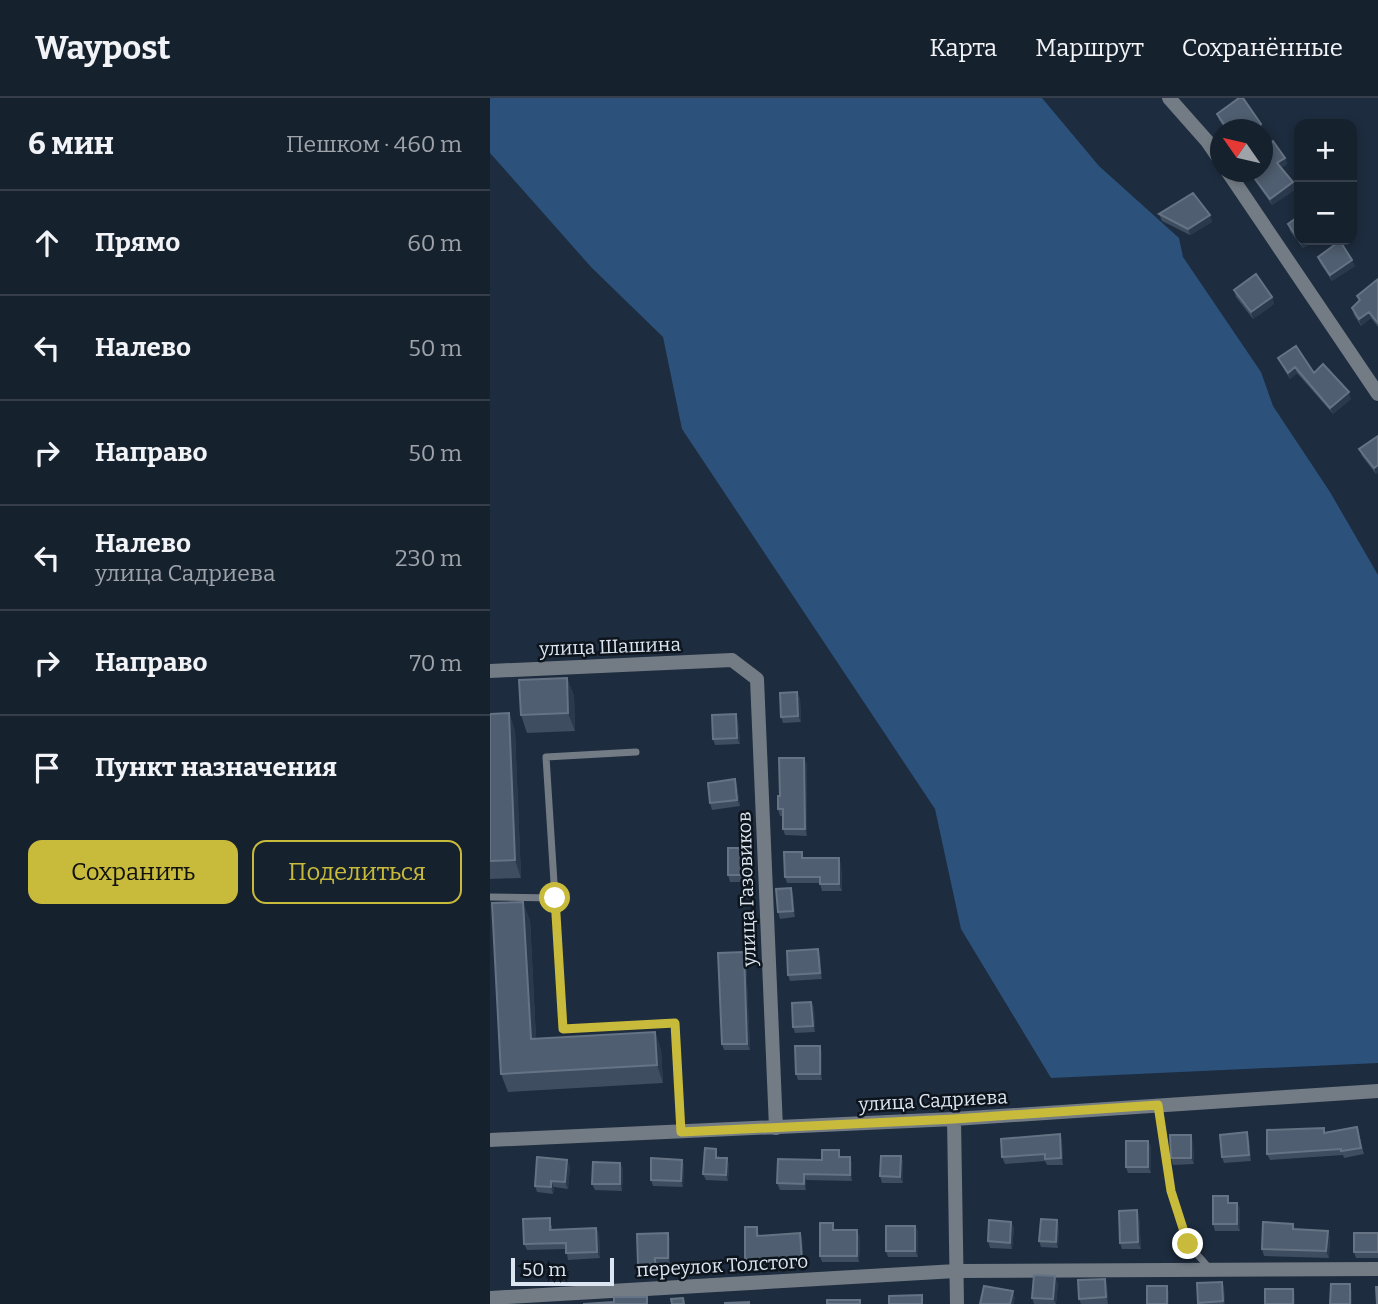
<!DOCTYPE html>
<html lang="ru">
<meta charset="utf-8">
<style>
body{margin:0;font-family:Bitter,serif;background:#232e3a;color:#f1f3f6}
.controls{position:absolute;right:21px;top:21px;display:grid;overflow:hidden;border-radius:14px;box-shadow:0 4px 10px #0003}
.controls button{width:63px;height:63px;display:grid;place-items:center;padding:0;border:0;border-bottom:2px solid #353e4a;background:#16212e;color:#f1f3f6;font:35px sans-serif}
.compass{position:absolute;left:720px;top:21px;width:63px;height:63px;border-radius:50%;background:#16212e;box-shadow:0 4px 10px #0003;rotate:304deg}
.scale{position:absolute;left:21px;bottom:18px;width:103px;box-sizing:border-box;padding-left:7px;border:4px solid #dce6f2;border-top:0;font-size:19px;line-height:24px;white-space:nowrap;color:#dce6f2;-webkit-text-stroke:5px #0d141c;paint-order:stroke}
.stop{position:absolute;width:21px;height:21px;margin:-16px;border:5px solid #c8bb3b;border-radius:50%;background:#fff}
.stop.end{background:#c8bb3b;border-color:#fff;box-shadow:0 2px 7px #0008}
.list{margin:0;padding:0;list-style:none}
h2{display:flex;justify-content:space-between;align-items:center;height:91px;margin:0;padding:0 28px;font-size:30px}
h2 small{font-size:23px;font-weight:400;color:#9ea3aa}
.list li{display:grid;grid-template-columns:46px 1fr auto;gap:21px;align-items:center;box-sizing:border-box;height:105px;padding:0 28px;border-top:2px solid #353e4a}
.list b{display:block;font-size:26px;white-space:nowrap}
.list p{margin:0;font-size:23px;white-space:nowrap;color:#9ea3aa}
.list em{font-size:23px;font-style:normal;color:#9ea3aa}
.actions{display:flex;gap:14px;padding:21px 28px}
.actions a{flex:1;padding:16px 0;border:2px solid #c8bb3b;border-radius:14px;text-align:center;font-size:24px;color:#c8bb3b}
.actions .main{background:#c8bb3b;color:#111}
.icon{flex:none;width:38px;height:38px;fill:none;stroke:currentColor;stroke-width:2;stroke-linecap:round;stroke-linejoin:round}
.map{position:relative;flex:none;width:888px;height:1206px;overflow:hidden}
header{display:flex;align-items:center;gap:42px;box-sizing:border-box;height:98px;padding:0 35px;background:#16212e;border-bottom:2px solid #353e4a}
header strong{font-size:33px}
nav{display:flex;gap:38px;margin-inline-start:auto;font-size:24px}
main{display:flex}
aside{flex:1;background:#16212e}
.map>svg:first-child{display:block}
</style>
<header>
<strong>Waypost</strong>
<nav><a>Карта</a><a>Маршрут</a><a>Сохранённые</a></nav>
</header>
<main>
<aside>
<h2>6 мин<small>Пешком · 460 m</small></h2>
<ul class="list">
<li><svg class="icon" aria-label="ahead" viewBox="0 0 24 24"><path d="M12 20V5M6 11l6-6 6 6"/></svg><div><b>Прямо</b></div><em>60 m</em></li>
<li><svg class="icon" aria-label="left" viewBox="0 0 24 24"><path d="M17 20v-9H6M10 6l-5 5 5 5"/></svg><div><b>Налево</b></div><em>50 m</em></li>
<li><svg class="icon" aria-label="right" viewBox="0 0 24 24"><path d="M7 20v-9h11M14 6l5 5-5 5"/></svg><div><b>Направо</b></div><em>50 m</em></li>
<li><svg class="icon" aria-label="left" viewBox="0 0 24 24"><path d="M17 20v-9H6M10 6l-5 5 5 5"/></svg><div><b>Налево</b><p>улица Садриева</p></div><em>230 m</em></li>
<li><svg class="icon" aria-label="right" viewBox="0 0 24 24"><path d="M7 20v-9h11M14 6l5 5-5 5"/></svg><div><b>Направо</b></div><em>70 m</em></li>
<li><svg class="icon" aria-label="arrive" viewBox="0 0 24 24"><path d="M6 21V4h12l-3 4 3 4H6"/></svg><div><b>Пункт назначения</b></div></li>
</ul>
<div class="actions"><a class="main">Сохранить</a><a>Поделиться</a></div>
</aside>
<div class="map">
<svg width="888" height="1206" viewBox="0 0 888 1206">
<rect width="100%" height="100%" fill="#1d2c3e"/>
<path fill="#2c517b" d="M0,0H552L609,68L689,140L693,159L771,274L783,308L840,394L888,477V965L561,980L471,831L445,711L192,331L173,239L101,169L0,55Z"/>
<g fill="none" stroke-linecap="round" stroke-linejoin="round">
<path stroke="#737b85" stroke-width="7" d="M0,799L65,800L73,931L185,925L191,1034
M65,800L56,659L146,654
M668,1007L681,1092L698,1146L720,1171"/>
<path stroke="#737b85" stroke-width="14" d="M679,0L717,43L730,62
M738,74L888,296
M0,573L242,562L267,581L286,1030
M464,1021L467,1206
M0,1042L464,1021L888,993
M0,1200L466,1173L888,1171"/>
</g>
<path fill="#3e4d60" d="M749,0H753L771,26L774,32H736L729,22L727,16Z
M778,46L795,60L797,66L791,70L806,91L782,107L759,74H773Z
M669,116L720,117L722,124L700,137L672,123Z
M798,126L825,142L813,150L800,133Z
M828,159L865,168L842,183L830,165Z
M888,181V229L881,220L871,228L864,217L862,210L869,203L867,198Z
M744,192L782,199L784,206L763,221L746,199Z
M788,260L861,301L843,316L807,275L800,281L791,266Z
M888,338V375L886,376L872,358L869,351Z
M77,580L84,598L85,633L37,635L31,617Z
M310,600L311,624L293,625L291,619Z
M19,615L25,633L31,780L0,781V616Z
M248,623L250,646L225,647L223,641Z
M317,666V738L295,737L293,731V718H290L288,711L290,698Z
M245,681L247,688L250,708L222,712L220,705Z
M256,750L259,756V784H240L238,777Z
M315,760L351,766L352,793H332L330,785H297L295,779Z
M303,796L305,819L290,821L288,814Z
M40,822L46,941L165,934L171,952L173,985L18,994L11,976Z
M254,854L256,860L260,952H234L232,946Z
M330,857L332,881L300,883L298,877Z
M321,904L324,910L325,934L305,935L303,929Z
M332,954V982H308L306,976Z
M867,1029L874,1056L854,1060L853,1057L780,1062L777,1056L836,1034Z
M570,1036L572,1043L573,1067H557L555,1063L515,1066L512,1059Z
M759,1040L761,1063L734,1065L732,1059Z
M658,1043L661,1049V1075H638L636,1069Z
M703,1043L704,1066L683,1067L681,1060Z
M229,1057V1060H237L239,1067L238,1083L216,1082L213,1076Z
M411,1058L413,1064V1085H392L390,1078Z
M351,1059H360L362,1066V1083L316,1082V1092H290L287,1085L332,1062Z
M192,1062L194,1068L193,1089L163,1088L161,1082Z
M130,1065L133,1071L132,1093L105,1092L102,1086Z
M80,1068L78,1091L64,1089L63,1096L47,1094L45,1088Z
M741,1105H747L750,1111V1133H725L723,1126Z
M649,1118L651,1151H632L630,1145Z
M521,1124L524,1130L522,1151L500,1150L498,1143Z
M803,1126L805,1131L840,1139L839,1160L774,1158L772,1151Z
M62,1127V1132L106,1130L109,1136L110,1160L78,1162L76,1151L37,1152L34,1146Z
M425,1128L428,1134V1159H398L396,1153Z
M569,1128L568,1150L551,1149L549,1143Z
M267,1129L269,1138L310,1135L312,1141L314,1170L281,1172L279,1167L257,1168L255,1161Z
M346,1132L370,1139L369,1164H332L330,1158Z
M178,1135L180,1141V1167H167V1173L150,1174L148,1167Z
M888,1135V1160H866L864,1154Z
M732,1184L734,1190L735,1206H709L708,1205Z
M568,1185L566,1206H544L542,1200Z
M617,1187L618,1206H591L589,1201Z"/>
<path fill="#2a394c" d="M771,26L774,32L773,33V32H766V30Z
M795,60L797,66L790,71L787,65Z
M803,84L806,91L782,107L780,101Z
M720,117L722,124L700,137L698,131Z
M814,142H825L813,150L811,144Z
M862,162L865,168L842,183L840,177Z
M782,199L784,206L763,221L761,214Z
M879,214L881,220L871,228L869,221Z
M805,269L807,275L800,281L798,275Z
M859,294L861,301L843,316L840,310Z
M888,367V375L886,376L884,370Z
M77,580L84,598L85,633L78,615Z
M307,594L310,600L311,624L308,618Z
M19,615L25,633L31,780L25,762Z
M246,616L248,623L250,646L247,640Z
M314,660L317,666V738L315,731Z
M245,681L247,688L250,708L247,702Z
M256,750L259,756V784L256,777Z
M349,760L351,766L352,793L349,786Z
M301,790L303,796L305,819L303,813Z
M33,804L40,822L47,959L41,941Z
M328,851L330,857L332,881L330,875Z
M254,854L256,860L260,952L257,946Z
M321,904L324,910L325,934L323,928Z
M165,934L171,952L173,985L167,967Z
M330,948L332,954V982L330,976Z
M757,1034L759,1040L761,1063L759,1057Z
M570,1036L572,1043L573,1067L571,1060Z
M701,1037L703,1043L704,1066L701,1060Z
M658,1043L661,1049V1075L658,1069Z
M411,1058L413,1064V1085L410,1079Z
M360,1059L362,1066V1083L360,1077Z
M237,1060L239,1067L238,1083L236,1077Z
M77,1062L80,1068L78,1091L75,1084Z
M192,1062L194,1068L193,1089L191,1083Z
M130,1065L133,1071L132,1093L130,1086Z
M314,1076L316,1082V1092L314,1086Z
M61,1083L64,1089L63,1096L61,1089Z
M747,1105L750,1111V1133L747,1126Z
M647,1112L649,1118L651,1151L648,1144Z
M567,1122L569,1128L568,1150L566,1144Z
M521,1124L524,1130L522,1151L520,1145Z
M425,1128L428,1134V1159L425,1153Z
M106,1130L109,1136L110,1160L107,1154Z
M367,1132L370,1139L369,1164L367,1158Z
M838,1133L840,1139L839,1160L836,1153Z
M178,1135L180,1141V1167L178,1160Z
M310,1135L312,1141L314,1170L312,1163Z
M565,1178L568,1185L566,1206L563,1201Z
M615,1181L617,1187L618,1206L616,1199Z
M732,1184L734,1190L735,1206H734L733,1203Z
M860,1186L862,1193V1206H860Z
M677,1188L679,1194V1206H677Z
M803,1191L805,1197V1206H803Z
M523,1193L525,1200L524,1206H520Z"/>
<path fill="#4f5e70" stroke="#657384" stroke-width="2" d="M749,0H753L771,26L766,30L767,32H738L727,16Z
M773,38L778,46L783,43L795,60L787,65L803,84L780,101L760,74H773Z
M703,95L720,117L698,131L669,116Z
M809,118V142L798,126Z
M850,143L862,162L840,177L828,159Z
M766,176L782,199L761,214L744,192Z
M888,181V225L879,214L869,221L862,210L870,202L867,198Z
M806,248L824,275L833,266L859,294L840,310L805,269L798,275L788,260Z
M888,338V367L884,370L869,351Z
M77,580L78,615L31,617L29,582Z
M307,594L308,618L291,619L290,595Z
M19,615L25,762L0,763V616Z
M246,616L247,640L223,641L222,617Z
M289,660H314L315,731H293V711H288V698H290Z
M245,681L247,702L220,705L218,685Z
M238,750H256V777H238Z
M294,754H312V760H349V786H330V779H295Z
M301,790L303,813L288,814L286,791Z
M33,804L41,941L165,934L167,967L11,976L2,805Z
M328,851L330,875L298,877L297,853Z
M254,854L257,946H232L228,855Z
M321,904L323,928L303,929L302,905Z
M305,948H330V976H306Z
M867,1029L871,1050L851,1053V1051L777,1056V1032L834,1030V1035Z
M757,1034L759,1057L732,1059L730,1037Z
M570,1036L571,1060L555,1061V1056L512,1059L511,1041Z
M680,1037H701V1060H681Z
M636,1043H658V1069H636Z
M215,1050L226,1051V1060H237L236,1077L213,1076Z
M332,1052H349V1059H360V1077L314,1076V1086L287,1085L288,1061L332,1062Z
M391,1058H411L410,1079L390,1078Z
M47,1059L77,1062L75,1084L61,1083V1089L45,1088Z
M161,1060L192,1062L191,1083L161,1082Z
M103,1064L130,1065V1086H102Z
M723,1098H738V1105H747V1126H723Z
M647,1112L648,1144L630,1145L629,1113Z
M60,1120V1132L106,1130L107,1154L76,1155V1145L34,1146L33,1121Z
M551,1121L567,1122L566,1144L549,1143Z
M499,1122L521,1124L520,1145L498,1143Z
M773,1124L803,1126V1131L838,1133L836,1153L772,1151Z
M330,1125H343V1132H367V1158H330Z
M396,1128H425V1153H396Z
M255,1129H267V1138L310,1135L312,1163L279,1166L278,1161H255Z
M178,1135V1160H165V1167H148L147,1136Z
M864,1135H888V1154H864Z
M544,1177L565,1178L563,1201L542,1200Z
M615,1181L616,1199L589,1201L588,1182Z
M732,1184L733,1203L708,1205L707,1185Z
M841,1186H860V1206H840Z
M494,1188L523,1193L520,1206H490Z
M657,1188H677V1206H657Z
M886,1189H888V1206H887Z
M775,1191H803V1206H775Z
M432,1197V1206H399V1198Z
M124,1199H157V1206H93L124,1204Z
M193,1200L194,1206H182L181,1201Z
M337,1202H370V1206H337Z
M259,1204V1206H235V1205Z"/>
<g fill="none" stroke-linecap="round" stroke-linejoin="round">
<path stroke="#c8bb3b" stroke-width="9" d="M65,800L73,931L185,925L191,1034L464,1021L668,1007L681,1093L698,1146"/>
</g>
<g text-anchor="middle" stroke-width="5" stroke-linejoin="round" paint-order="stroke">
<g font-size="19" fill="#dce6f2" stroke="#0d141c">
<text transform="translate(120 548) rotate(-2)" y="7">улица Шашина</text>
<text transform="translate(256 791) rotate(-92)" y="7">улица Газовиков</text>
<text transform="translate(443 1002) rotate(-3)" y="7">улица Садриева</text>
<text transform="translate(232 1167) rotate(-3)" y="7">переулок Толстого</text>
</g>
</g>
</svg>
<div class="controls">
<button>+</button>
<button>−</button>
</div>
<svg class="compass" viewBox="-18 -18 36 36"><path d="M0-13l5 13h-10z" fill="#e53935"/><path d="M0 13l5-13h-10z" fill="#9ea3aa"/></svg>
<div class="scale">50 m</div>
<div class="stop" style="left:65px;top:800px"></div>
<div class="stop end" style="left:698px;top:1146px"></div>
</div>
</main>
